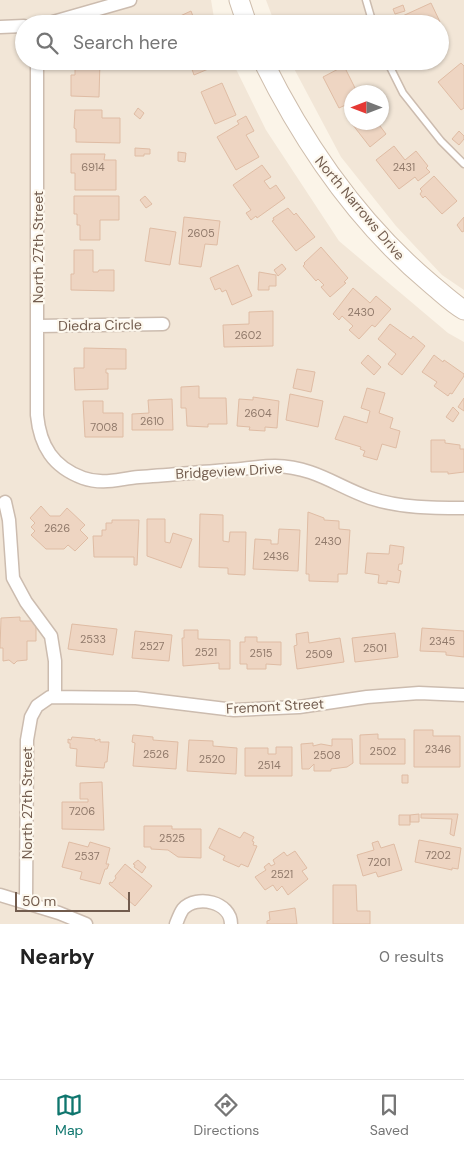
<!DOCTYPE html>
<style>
body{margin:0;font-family:"DM Sans",sans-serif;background:#f2f2f2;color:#222}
.compass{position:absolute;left:344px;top:85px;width:45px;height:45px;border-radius:50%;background:#fff;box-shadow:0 1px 4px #0004;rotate:270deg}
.scale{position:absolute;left:15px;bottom:12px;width:115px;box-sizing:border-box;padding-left:5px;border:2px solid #725c4e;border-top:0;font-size:14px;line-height:18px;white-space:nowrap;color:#725c4e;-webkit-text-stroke:4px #fdf8ee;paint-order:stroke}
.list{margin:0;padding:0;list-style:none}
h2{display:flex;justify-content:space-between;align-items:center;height:65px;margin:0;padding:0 20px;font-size:21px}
h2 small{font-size:16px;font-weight:400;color:#767676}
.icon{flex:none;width:28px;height:28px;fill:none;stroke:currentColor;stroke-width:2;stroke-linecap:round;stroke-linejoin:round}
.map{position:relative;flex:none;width:464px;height:924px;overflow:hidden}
.search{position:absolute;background:#fff;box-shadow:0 1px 4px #0004;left:15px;right:15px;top:15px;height:55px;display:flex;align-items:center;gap:12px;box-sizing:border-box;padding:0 18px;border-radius:28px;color:#767676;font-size:19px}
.sheet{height:155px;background:#fff}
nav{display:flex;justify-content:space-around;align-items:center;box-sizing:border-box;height:70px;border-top:1px solid #e0e0e0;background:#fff;font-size:14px;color:#767676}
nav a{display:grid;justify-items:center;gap:2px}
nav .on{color:#0f766e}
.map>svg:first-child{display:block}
</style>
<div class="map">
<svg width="464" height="924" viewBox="0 0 464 924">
<rect width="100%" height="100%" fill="#fbf4e8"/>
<path fill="#f2e6d7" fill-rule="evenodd" d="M0,0H211L215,24H24V61H232L266,130L339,241L448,333L464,342V924H0Z
M266,0H464V290L442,275L396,226L341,157L290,61H440V24H275ZM352,92H382V122H352Z"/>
<path fill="#eed5c2" stroke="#dfbca4" d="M431,3L440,22L398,24L396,19Z
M403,5L405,11L395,14L393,9Z
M191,11L196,24H165V23Z
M75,61H100L99,97L71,96V75H75Z
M189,61H211L213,67L194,75Z
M461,63L464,66V108L461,110L438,82Z
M344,66L357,92H352V102L339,108L323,77Z
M222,83L236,115L215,124L201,92Z
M138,108L144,113L140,119L134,114Z
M75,110H102V118H120V143L76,142V129L74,128Z
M246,116L254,131L246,135L259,157L236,170L217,137L239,124L237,121Z
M352,119V122H377L386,134L370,147L349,120Z
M459,131L464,136V139L459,145L452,139Z
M394,146L405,160L416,151L428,166L426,168L430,172L418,181L415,177L399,189L376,160Z
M135,148L150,149V154H144V156H135Z
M178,152L186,153L185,162L178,161Z
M71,154H105L104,160H116V190H75V173H71Z
M262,165L271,177L264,181L270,189L276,185L285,198L257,218L256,216L251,220L246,213L251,210L233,185Z
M434,176L457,201L442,214L425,196L423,198L420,194L422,191L420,189Z
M74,196H119V220H100V240H80V225H77V214H74Z
M145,196L152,204L146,208L140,200Z
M288,208L294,215L296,213L315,237L296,251L272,221L274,220L273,218Z
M184,217L220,221L217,245L205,244L201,267L179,264Z
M464,217V231L462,232L457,225Z
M150,228L176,232L170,265L145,261Z
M321,247L348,278L344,282L346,283L330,297L321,287L324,285L318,279L316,281L303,266L305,264L304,263Z
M74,250H93V272H98L99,270H114V291L71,290V274H74Z
M282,264L286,269L278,276L274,270Z
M238,265L252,296L232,305L226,290L222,292L220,288L215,290L210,278Z
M259,272L276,275V286H269V290H258Z
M353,288L370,303L376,296L391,309L375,327L372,325L359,339L349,330L353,326L342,316L339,320L333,314Z
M273,311V346L224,347L223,325L249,324V312Z
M390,324L411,339L413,336L425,346L402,375L388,364L396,354L378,339Z
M84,348L126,349V369H106V373H108V389L75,390L74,368H84Z
M368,355L381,367L374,375L361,363Z
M434,355L443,362L444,360L464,374V376L452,394L450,393L448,396L434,386L437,382L422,372Z
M297,369L315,372L311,392L293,388Z
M199,386V398H226L227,424H208V427L187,426L186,408H181V387Z
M367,388L385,393L379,413L393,418L390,428L400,431L396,448L382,444L377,460L363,456L365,451L360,449L361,447L335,439L344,416L367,423L370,411L361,408Z
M290,394L323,401L318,427L286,420Z
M253,397L279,401L277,428L265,427V431L249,430L250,427L237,426L239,399L253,400Z
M464,398V411L458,407Z
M172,399L173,430H132V414L149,413L148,400Z
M83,401H103V413H123V437H85Z
M453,407L459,413L453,422L446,417Z
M431,440H445V443L460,445V449H464V472L448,474V472H431Z
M41,506L50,516H60L67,508L85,525L80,530L88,538L75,551L68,545L64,549H46L31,535L35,531L31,527L35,523L30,518Z
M308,512L324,518V520L339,521V529L350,530L347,574H338V582L309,581V574H306Z
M200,514L223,515V541L229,542L230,532H246L245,575L228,574V568L199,567Z
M147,519H165V542L170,543L173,533L192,539L181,568L147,556Z
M112,520H139L137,565H134V557H94L93,536H102V530H106V523H112Z
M279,529L300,530L298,571L253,569L255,539L271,540V544H278Z
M390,545L404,547L402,564H399L398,570L401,571L399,583L387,581V584L378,583L379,575L365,573L367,553L389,554Z
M20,617V621H36V641H27V660L17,661L14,664L9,660L3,661V648H0L1,618Z
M72,624L117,629L113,655L68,649Z
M422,628L464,631V657L446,655V652L420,651Z
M184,630H198V639L230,640V669H219V663L183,666L182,638H184Z
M135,631L172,635L169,661L132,658Z
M308,632L309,643L340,638L344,662L297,669L294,646L297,645L296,634Z
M395,633L398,657L355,662L352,638Z
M245,637H257V642H281V665L266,664V669H247V664H240V642H245Z
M414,730H433V736H460V767H414Z
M378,734V739H405V764H360V735Z
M133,735L153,737V740L178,742L176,769L133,766L135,743L132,742Z
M72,737L95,739V741L100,739V742H109L107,762H105L104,768L76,766L77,749L70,748V743H68V739L71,740Z
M332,739H352L353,763L347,767L331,769V771H314V764L309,769H302L301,744L313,743V746L321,744L332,746Z
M189,740L213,741V746L237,748L236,774L187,771Z
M276,747H292V776H245V748H268V754H276Z
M402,775H408V783H402Z
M102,782L104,830L62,829V802H88V799H80V783Z
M419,814V822H410V815Z
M421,814H458L454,836L450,834L452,819L421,818Z
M399,815H410V825H399Z
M144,826H172V829H201V858L178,857L168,850L151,849V847H144Z
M219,828L240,838L244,832L254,837L252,841L254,842L253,845L257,846L248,867L241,864L239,867L223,860L225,856L209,848Z
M419,840L461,848L458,869L452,868V870L415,862Z
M378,841L381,848L394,844L402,870L378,877L376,872L363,876L357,855L374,850L372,843Z
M69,842L88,847L90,842L110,848L106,864H109L107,869H105L100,884L80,879L82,872L62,867Z
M295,851L307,868L302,871L308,879L288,895L282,886L277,891L273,885L265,890L255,877L266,870L264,867L269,863L271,866L275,864L273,860L284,852L287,856Z
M138,860L146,867L142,873L134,867L135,865L133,864Z
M125,864L152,886L135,906L109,884L110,882L112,883L116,878L115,876Z
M333,885H356L357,911H370V924H333Z
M295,908L297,924H267V921L270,920L269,912Z"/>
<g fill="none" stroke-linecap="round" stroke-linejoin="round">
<defs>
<path id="service" d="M366,0L373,24
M387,61L403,93L441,141L464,164"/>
<path id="minor" d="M46,24L130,0
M0,27L24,26
M37,61V415C40,446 53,467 83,478C103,485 118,479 139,477C169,475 199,472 229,470C244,469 260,466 275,466C315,467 336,486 370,498C400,508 433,508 464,508
M38,326L163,324
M5,502L9,520L13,578L26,602L51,636L55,661V697
M0,895L59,913L86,924
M26,902L27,740L31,717L37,706L50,697L136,698L234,710L299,707L367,697L419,693L464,695
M176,924C178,919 180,913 183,909C197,894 231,902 231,924"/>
<path id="secondary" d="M239,0L247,24
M263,61C305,146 358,223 431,284C442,293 452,303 464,310"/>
</defs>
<use href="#service" stroke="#ccbcaf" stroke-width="9"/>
<use href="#minor" stroke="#ccbcaf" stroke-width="15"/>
<use href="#secondary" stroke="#cebdac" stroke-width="21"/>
<use href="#service" stroke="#fff" stroke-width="6"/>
<use href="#minor" stroke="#fff" stroke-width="12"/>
<use href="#secondary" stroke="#fff" stroke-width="19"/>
</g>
<g text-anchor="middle" stroke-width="4.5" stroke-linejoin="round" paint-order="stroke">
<g font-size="11" fill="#917a6b">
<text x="93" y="171">6914</text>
<text x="404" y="171">2431</text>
<text x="201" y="237">2605</text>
<text x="361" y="316">2430</text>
<text x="248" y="339">2602</text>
<text x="258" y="417">2604</text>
<text x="152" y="425">2610</text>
<text x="104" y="431">7008</text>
<text x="57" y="532">2626</text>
<text x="328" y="545">2430</text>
<text x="276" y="560">2436</text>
<text x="93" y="643">2533</text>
<text x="442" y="645">2345</text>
<text x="152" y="650">2527</text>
<text x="375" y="652">2501</text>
<text x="206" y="656">2521</text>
<text x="261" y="657">2515</text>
<text x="319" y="658">2509</text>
<text x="438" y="753">2346</text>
<text x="383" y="755">2502</text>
<text x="156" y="758">2526</text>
<text x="327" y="759">2508</text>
<text x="212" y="763">2520</text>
<text x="269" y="769">2514</text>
<text x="82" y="815">7206</text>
<text x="172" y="842">2525</text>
<text x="438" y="859">7202</text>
<text x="87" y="860">2537</text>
<text x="379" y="866">7201</text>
<text x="282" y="878">2521</text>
</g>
<g font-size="14" fill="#725c4e" stroke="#fdf8ee">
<text transform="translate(360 208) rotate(50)" y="5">North Narrows Drive</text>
<text transform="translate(38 247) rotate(-90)" y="5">North 27th Street</text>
<text transform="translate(100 325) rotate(-1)" y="5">Diedra Circle</text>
<text transform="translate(229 471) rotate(-3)" y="5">Bridgeview Drive</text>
<text transform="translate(275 706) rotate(-3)" y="5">Fremont Street</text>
<text transform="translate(27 803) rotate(-90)" y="5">North 27th Street</text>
</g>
</g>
</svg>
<svg class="compass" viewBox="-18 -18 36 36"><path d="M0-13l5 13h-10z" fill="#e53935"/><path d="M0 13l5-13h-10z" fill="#767676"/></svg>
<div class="scale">50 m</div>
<div class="search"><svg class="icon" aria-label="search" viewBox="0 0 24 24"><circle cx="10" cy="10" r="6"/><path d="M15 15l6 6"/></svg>Search here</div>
</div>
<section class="sheet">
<h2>Nearby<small>0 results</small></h2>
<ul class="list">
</ul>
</section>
<nav>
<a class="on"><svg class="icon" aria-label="map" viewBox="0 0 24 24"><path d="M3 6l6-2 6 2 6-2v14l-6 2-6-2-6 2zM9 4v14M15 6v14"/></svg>Map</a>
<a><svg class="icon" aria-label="directions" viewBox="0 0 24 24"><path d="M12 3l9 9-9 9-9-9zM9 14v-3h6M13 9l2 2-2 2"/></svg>Directions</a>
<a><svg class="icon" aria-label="saved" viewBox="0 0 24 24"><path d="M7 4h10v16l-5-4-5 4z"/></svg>Saved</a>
</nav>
